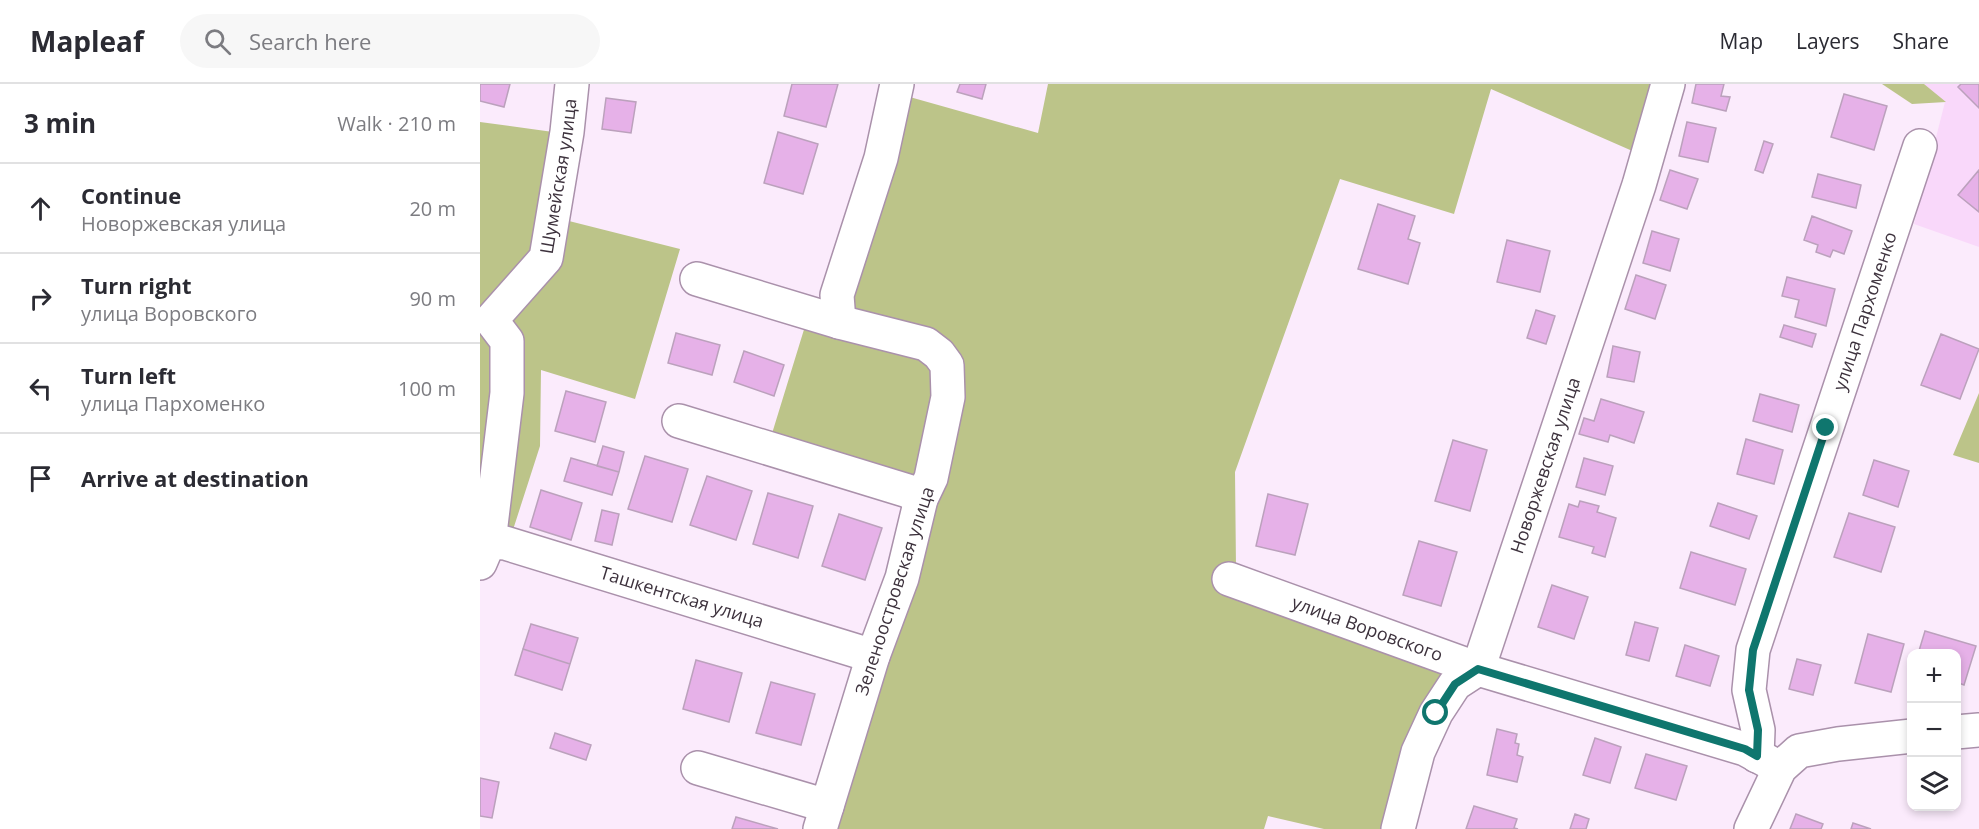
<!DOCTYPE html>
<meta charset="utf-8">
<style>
body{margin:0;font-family:"Open Sans",sans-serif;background:#f7f7f7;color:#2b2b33}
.controls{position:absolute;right:18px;bottom:18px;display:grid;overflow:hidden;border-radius:12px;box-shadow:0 3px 9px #0003}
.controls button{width:54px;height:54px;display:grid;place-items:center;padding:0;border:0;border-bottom:2px solid #e1e1e2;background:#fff;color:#2b2b33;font:30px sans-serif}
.stop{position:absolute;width:18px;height:18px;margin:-14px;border:4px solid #0f766e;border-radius:50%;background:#fff}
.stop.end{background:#0f766e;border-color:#fff;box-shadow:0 2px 6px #0008}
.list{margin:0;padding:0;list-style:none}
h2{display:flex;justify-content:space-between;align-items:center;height:78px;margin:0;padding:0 24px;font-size:26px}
h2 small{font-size:20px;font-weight:400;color:#7c7c81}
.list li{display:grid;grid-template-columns:39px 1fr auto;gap:18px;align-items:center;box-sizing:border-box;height:90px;padding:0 24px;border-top:2px solid #e1e1e2}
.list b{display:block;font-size:22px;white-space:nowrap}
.list p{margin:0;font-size:20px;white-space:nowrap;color:#7c7c81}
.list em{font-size:20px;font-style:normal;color:#7c7c81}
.icon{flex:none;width:33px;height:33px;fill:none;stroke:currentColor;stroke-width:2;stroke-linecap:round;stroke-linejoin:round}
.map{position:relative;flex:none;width:1499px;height:745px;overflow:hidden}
header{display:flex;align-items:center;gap:36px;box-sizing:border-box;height:84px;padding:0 30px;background:#fff;border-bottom:2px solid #e1e1e2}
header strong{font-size:28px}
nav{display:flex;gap:33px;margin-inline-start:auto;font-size:21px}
.search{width:420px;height:54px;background:#f7f7f7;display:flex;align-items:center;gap:15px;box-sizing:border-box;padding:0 21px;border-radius:33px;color:#7c7c81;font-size:22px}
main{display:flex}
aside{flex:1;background:#fff}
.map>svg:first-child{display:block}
</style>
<header>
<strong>Mapleaf</strong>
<div class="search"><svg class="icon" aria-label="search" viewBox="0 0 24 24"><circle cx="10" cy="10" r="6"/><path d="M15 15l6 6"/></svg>Search here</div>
<nav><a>Map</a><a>Layers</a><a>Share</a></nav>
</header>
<main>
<aside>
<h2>3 min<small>Walk · 210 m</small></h2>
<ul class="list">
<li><svg class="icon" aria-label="ahead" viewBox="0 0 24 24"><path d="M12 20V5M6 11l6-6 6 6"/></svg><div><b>Continue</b><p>Новоржевская улица</p></div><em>20 m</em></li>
<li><svg class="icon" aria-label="right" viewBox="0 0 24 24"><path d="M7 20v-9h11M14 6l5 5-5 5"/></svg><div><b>Turn right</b><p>улица Воровского</p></div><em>90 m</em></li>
<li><svg class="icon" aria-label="left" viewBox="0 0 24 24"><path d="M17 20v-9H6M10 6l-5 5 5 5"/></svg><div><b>Turn left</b><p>улица Пархоменко</p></div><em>100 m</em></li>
<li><svg class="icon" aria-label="arrive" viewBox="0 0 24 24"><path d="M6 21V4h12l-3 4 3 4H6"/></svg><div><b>Arrive at destination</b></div></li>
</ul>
</aside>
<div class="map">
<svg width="1499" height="745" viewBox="0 0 1499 745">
<rect width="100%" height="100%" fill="#fbebfc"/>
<path fill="#f9d8fa" d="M1444,0H1499V163L1434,140L1465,18Z"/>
<path fill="#bcc489" d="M568,0H1196L1157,69L1011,5L974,130L860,95L755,388L756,483L977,573L960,592L932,665L905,745H844L788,732L784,745H349L449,429L290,356L326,239L343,210L412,8L558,49Z
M1402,0H1444L1466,18L1432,20Z
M0,38L73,48L85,136L200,165L155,315L61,286L60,362L31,452L0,459Z
M1499,309V379L1473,371Z"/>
<path fill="#e6b1e8" stroke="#bba1bc" stroke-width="1.5" d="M0,0H30L24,23L0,17Z
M312,0H358L346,43L304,32Z
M480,0H506L502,15L477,8Z
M1216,0H1244L1241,12L1250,13L1246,27L1212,19Z
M1481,0H1499V24L1478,3Z
M1364,10L1407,22L1394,66L1351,53Z
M126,14L156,18L151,49L122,45Z
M1207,38L1236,44L1228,78L1199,72Z
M298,48L338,60L323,110L284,99Z
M1284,57L1293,60L1283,89L1275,86Z
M1190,86L1218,95L1207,125L1180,116Z
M1499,86V128L1478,111Z
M1338,90L1381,101L1376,124L1332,113Z
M898,120L935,132L928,155L940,159L928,200L878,185Z
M1332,132L1372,147L1364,170L1353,166L1350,173L1336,168L1338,161L1324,156Z
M1172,147L1199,155L1190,187L1163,179Z
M1027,156L1070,167L1060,208L1017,198Z
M1156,191L1186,201L1175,235L1145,225Z
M1307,193L1355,205L1346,242L1315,233L1319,216L1302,212Z
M1056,226L1075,232L1066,260L1047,254Z
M1304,241L1336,250L1332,263L1300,253Z
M196,249L240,261L232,291L188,279Z
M1461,250L1499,265L1480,315L1441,301Z
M1133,262L1160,268L1154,298L1127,293Z
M264,267L304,281L294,312L254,298Z
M86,307L126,318L115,358L75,347Z
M1280,310L1319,321L1312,348L1273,337Z
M1121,315L1164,328L1154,359L1130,351L1128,358L1099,350L1104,334L1114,337Z
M1266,355L1303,366L1294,400L1257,390Z
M973,356L1007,366L990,427L955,417Z
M123,362L144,368L139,388L117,382Z
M165,372L208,385L192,438L148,425Z
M91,374L139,388L132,411L84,397Z
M1104,374L1133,382L1125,411L1096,403Z
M1394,376L1429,387L1418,423L1383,411Z
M227,392L272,407L256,456L210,441Z
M61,406L102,419L91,456L50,443Z
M288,409L333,422L318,474L273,460Z
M788,410L828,420L815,471L776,462Z
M1100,417L1119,422L1117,428L1136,434L1125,473L1112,469L1114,463L1079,453L1089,420L1098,423Z
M1238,419L1277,432L1269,455L1230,442Z
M122,426L139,430L132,461L115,457Z
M1369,429L1415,443L1401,488L1354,473Z
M359,430L402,444L385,496L342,482Z
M939,457L977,468L961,522L923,511Z
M1211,468L1266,485L1255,521L1200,504Z
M1072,501L1108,513L1094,555L1058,543Z
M1155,538L1178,544L1169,577L1146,571Z
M51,540L98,554L90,580L43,565Z
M1445,547L1496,562L1484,601L1476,598V570H1438Z
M1388,550L1424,560L1411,608L1375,599Z
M1205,561L1239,572L1230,602L1196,592Z
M43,565L90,580L82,606L35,591Z
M1317,575L1341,581L1333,611L1309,605Z
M216,576L262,589L249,638L203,625Z
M291,598L335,610L321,661L276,649Z
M1017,645L1037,650L1035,659L1039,660L1037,671L1043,673L1037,698L1007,691Z
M75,649L111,661L106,676L70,664Z
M1115,654L1141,663L1130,699L1103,691Z
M1166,670L1207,682L1196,716L1155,704Z
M0,694L19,698L12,734L0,732Z
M994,722L1037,735L1034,744L1038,745H986Z
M1095,730L1109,735L1106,745H1090Z
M1316,730L1343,740L1341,745H1310Z
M256,733L298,745H252Z
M1373,739L1391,745H1371Z"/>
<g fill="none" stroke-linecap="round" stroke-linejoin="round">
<defs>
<g id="minor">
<path d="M217,195L359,238L446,260L459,270L467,281L468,313L451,394L441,415L422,494L393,572L340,745"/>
<path d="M359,238L357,211L401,74L417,0"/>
<path d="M199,337L428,407L441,415"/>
<path id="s1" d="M9,458L25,459L393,572"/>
<path id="s2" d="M0,479L9,458L27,309V257L11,236L66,174L87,48L92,0"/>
<path id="s3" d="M749,495L998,585L1265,665L1300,684"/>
<path d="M1476,648L1499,646"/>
<path id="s4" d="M1277,672L1278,646L1269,606L1273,566L1440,62"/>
<path d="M218,684L347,722"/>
<path id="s5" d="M918,745L938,668L956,629L975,600L998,585L1159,101L1188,0"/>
<path d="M1271,745L1300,684L1319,667L1358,660L1432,652"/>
</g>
</defs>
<use href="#minor" stroke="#aa91ab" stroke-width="36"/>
<use href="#minor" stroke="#fff" stroke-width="33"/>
</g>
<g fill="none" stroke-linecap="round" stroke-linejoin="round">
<path stroke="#0f766e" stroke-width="8" d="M956,629L975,600L998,585L1265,665L1277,672L1278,646L1269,606L1273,566L1346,344"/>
</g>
<g text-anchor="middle" stroke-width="6" stroke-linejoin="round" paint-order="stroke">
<g font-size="18" fill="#3d323d" stroke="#fff">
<text dy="6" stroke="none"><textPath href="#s2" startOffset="417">Шумейская улица</textPath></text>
<text dy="6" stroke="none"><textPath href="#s4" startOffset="464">улица Пархоменко</textPath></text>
<text dy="6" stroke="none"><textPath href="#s5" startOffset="399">Новоржевская улица</textPath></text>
<text transform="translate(415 507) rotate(-72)" y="6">Зеленоостровская улица</text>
<text dy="6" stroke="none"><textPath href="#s1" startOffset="201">Ташкентская улица</textPath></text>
<text dy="6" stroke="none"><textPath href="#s3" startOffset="147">улица Воровского</textPath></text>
</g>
</g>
</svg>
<div class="controls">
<button>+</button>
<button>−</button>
<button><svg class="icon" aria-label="layers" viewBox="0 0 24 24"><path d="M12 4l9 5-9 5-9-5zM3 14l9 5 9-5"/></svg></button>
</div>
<div class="stop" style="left:956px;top:629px"></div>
<div class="stop end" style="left:1346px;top:344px"></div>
</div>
</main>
